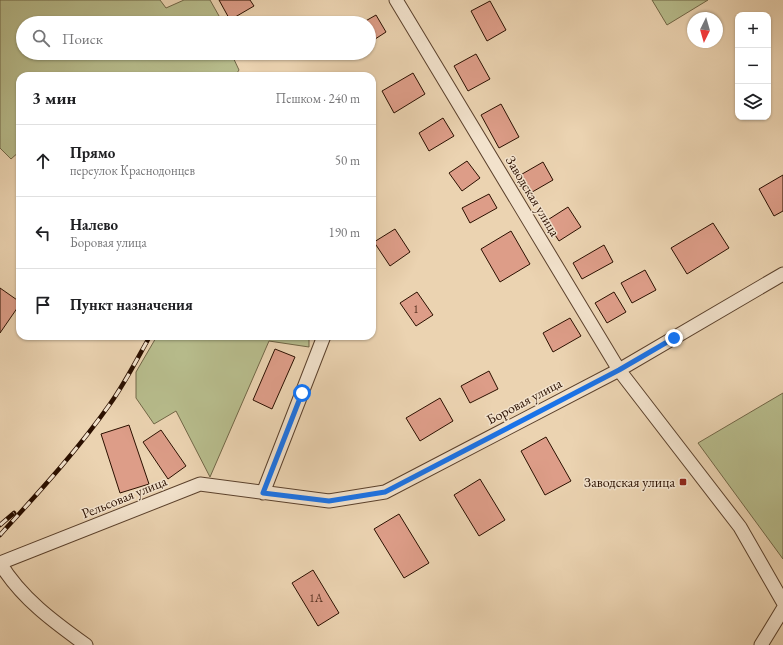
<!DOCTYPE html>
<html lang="ru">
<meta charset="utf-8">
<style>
body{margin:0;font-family:"EB Garamond",serif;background:#f2f2f2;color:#202124}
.controls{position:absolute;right:12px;top:12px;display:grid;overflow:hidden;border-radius:8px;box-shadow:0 1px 3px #0004}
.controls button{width:36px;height:36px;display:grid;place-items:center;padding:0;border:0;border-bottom:1px solid #e0e0e0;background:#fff;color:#202124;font:20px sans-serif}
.compass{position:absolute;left:687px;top:12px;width:36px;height:36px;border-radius:50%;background:#fff;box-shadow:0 1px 3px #0004;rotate:185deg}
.stop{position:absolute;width:12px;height:12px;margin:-9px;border:3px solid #1a73e8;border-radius:50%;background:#fff}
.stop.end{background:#1a73e8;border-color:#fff;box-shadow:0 1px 4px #0008}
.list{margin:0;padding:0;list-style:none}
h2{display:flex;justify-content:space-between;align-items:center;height:52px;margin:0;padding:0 16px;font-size:17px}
h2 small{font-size:13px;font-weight:400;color:#757577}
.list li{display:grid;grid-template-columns:26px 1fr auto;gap:12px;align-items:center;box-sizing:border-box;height:72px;padding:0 16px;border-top:1px solid #e0e0e0}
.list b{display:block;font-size:15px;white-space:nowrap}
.list p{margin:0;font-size:13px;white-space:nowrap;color:#757577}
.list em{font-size:13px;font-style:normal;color:#757577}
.icon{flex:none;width:22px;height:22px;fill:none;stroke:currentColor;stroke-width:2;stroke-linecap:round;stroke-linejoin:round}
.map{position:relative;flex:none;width:783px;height:645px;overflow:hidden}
.search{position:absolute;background:#fff;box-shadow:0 1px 3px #0004;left:16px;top:16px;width:360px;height:44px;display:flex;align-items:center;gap:10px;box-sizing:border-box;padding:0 14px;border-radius:22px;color:#757577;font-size:15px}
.panel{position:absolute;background:#fff;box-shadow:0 1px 3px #0004;left:16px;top:72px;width:360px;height:268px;border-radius:12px}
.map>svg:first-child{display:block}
</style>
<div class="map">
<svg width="783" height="645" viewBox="0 0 783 645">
<rect width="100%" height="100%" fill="#ebd3b1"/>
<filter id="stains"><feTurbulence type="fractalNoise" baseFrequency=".005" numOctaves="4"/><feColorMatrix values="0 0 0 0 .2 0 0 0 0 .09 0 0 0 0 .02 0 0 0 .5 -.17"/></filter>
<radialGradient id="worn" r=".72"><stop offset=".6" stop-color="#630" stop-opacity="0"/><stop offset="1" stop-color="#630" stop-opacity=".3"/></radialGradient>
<path fill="#b7bc8c" stroke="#716646" d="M0,0H160L166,8L184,0H210L223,23H23V53H231L239,70L235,76H20V151L11,159L0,148Z
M652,0H708L667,25Z
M157,336H309V347L269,341L210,477L176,411L154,424L136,398V372Z
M783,393V559L698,443Z"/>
<path fill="#dd9d88" stroke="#2b1000" d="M219,0H250L254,6L230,20Z
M490,1L506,30L487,41L471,11Z
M376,15L386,32L369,43V23H362Z
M476,54L490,79L468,91L454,66Z
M413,73L425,94L394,113L382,91Z
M501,104L519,137L499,148L481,115Z
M443,118L454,136L429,151L419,133Z
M467,161L480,178L462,191L449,173Z
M543,162L553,180L527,195L517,177Z
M783,175V211L774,216L759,189Z
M489,194L497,208L470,223L462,208Z
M568,207L581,227L559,241L546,221Z
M713,223L729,248L687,274L671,248Z
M395,229L410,252L390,266L374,242Z
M511,231L530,264L500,282L481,249Z
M604,245L613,262L582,279L573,263Z
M645,270L656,290L632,303L621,283Z
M0,288L20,302V304L0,333Z
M417,292L433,315L416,326L400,303Z
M614,292L626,312L607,323L595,303Z
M570,318L581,336L553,352L543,333Z
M275,349L295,357L272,409L253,400Z
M489,371L498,389L470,403L461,386Z
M440,398L453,421L420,441L406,418Z
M129,425L149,484L120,493L101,434Z
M161,430L186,466L168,479L143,442Z
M546,437L571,481L545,495L521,451Z
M480,479L505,520L479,536L454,495Z
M399,514L429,563L404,578L374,529Z
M313,570L339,613L318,626L292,583Z"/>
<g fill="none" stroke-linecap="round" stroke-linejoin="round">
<defs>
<path id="street" d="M396,0L619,370L740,527L783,602
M263,493L324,336
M0,563L200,484L329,501L385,492L619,370L783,274
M0,563C21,598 54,622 86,645
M761,645L783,609"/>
</defs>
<use href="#street" stroke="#5b412c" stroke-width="15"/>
<use href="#street" stroke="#f2e2cc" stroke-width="13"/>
<defs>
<path id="rail" d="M0,525L14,513
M0,535C38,493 77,451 110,404C125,383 137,359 150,336"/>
</defs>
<use href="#rail" stroke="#2b1000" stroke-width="4.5"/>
<use href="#rail" stroke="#f2e2cc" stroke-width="3" stroke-dasharray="9" stroke-linecap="butt"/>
</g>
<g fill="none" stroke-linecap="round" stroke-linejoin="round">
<path stroke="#1a73e8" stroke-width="5" d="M302,393L263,493L329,501L385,492L619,370L674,338"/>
</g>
<rect fill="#8f2418" stroke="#f2e2cc" stroke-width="1.5" x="679" y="478" width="8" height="8" rx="2"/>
<g text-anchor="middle" stroke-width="3" stroke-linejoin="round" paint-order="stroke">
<g font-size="12" fill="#583322">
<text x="416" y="313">1</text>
<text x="316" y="602">1А</text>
</g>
<g font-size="14" fill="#2b1000" stroke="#f2e2cc">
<text transform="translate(533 196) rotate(59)" y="5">Заводская улица</text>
<text transform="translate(524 401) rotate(-28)" y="5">Боровая улица</text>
<text transform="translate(124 497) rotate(-22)" y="5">Рельсовая улица</text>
</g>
<g font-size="14" fill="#2b1000" stroke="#f2e2cc" text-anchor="end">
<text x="675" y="487">Заводская улица</text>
</g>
</g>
<rect width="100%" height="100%" filter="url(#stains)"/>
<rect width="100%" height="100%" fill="url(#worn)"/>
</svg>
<div class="controls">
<button>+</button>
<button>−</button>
<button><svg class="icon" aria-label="layers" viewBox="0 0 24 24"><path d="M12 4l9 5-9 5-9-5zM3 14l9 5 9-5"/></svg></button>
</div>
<svg class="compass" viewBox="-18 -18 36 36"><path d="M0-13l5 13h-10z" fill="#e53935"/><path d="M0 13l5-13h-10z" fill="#757577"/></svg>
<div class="stop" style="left:302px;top:393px"></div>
<div class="stop end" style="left:674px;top:338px"></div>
<div class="search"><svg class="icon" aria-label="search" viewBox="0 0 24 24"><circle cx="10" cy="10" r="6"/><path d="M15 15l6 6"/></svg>Поиск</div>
<section class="panel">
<h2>3 мин<small>Пешком · 240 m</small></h2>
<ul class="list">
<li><svg class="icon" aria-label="ahead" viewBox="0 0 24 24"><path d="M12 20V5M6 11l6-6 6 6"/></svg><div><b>Прямо</b><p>переулок Краснодонцев</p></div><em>50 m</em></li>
<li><svg class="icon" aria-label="left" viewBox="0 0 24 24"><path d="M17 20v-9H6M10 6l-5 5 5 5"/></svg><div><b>Налево</b><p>Боровая улица</p></div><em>190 m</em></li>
<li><svg class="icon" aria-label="arrive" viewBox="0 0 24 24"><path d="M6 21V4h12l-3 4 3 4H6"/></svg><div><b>Пункт назначения</b></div></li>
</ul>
</section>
</div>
